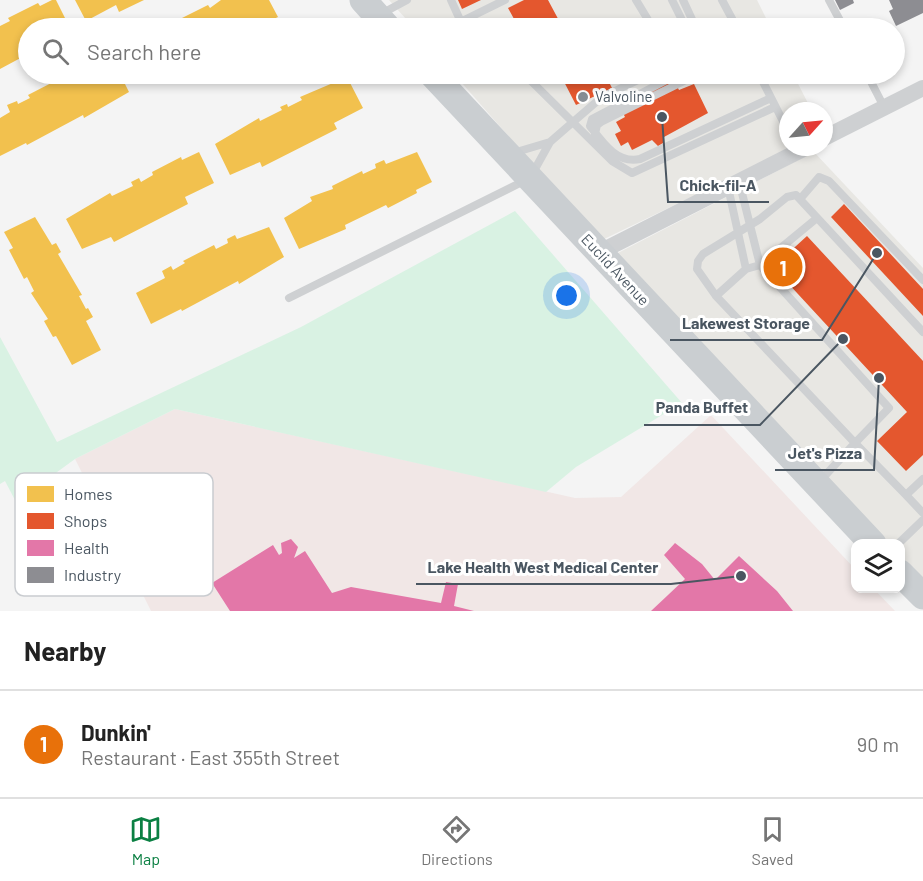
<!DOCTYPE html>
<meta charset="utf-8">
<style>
body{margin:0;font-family:Barlow,sans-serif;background:#f2f2f2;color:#222}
.controls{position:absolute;right:18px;bottom:18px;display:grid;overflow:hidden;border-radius:12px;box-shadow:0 3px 9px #0003}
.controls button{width:54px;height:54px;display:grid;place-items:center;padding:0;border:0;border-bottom:2px solid #e0e0e0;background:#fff;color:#222;font:30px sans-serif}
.compass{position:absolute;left:779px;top:102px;width:54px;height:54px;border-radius:50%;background:#fff;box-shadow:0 3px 9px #0003;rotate:63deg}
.you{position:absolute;left:567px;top:296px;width:21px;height:21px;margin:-15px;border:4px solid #fff;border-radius:50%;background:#1a73e8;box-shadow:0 0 0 9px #1a73e833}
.badge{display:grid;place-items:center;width:39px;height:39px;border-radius:50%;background:#0b8043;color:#fff;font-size:20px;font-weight:700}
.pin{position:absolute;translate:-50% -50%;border:3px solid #fff;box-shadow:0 2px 6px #0006}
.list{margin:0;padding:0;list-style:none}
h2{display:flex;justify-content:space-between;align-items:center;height:78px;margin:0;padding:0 24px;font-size:26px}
h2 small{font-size:20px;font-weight:400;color:#767676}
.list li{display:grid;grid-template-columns:39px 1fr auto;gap:18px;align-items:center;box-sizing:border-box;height:108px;padding:0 24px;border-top:2px solid #e0e0e0}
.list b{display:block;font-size:22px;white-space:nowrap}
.list p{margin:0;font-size:20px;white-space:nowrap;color:#767676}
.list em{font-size:20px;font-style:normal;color:#767676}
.icon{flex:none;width:33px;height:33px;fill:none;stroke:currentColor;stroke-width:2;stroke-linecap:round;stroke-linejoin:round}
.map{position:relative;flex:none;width:923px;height:611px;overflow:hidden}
.search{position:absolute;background:#fff;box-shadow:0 3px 9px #0003;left:18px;right:18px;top:18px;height:66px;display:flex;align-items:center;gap:15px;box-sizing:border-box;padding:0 21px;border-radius:33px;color:#767676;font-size:22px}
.sheet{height:186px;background:#fff}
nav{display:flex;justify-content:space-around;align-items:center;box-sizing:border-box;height:84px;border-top:2px solid #e0e0e0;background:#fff;font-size:16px;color:#767676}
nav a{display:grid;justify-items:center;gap:3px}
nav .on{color:#0b8043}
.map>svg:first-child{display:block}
</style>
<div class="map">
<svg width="923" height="611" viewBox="0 0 923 611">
<rect width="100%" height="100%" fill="#f4f4f4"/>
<path fill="#e8e7e3" d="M389,0H757L771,28H414Z
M454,74H793L812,111H788V147H795L600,241Z
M814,152L923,268V580L901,556L900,544L888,543L614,255Z"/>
<path fill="#f1e7e6" d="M175,409L575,498L621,497L711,415L855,569L856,588L874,589L895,611H151L75,459Z"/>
<path fill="#d9f2e3" d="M515,211L682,403L576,467L546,492L175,409L75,459L16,502L5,481L0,484V337L57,442L301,327Z"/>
<path fill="#f2c14e" d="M52,0H56L70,28H28V54L0,69V26L10,21L8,18L38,3L40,6Z
M75,0H144L119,12L116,5L86,21Z
M221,0H269L278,17L254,28H169L179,23L178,20L208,5L210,8Z
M72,74H120L129,92L84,118L83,115L27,145L26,143L0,156V118L10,112L7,105L17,101L18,104L30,98L28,95L59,79L61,83L73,77Z
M140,74H165L145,84Z
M347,77L363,108L334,123L337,129L262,167L260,162L230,175L215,144L259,118L260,121L282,110L280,107L287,104L288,107L302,100L300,97Z
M199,152L214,183L185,197L188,204L114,242L111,237L82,249L66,219L110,193L112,196L133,186L131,182L139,178L141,182L153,175L152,172L181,157L182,160Z
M417,152L432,182L416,190L417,193L388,208L386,205L345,225L346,229L299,249L284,218L312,201L310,197L333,189L332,186L362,171L363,174L376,168L375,164L384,160L386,164Z
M35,217L52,245L56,243L61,252L58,254L82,295L79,296L86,309L88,308L93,317L86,321L101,350L72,365L56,336L53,337L44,321L48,319L31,293L34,291L27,277L24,279L9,250L13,248L4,232Z
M269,227L284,257L239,284L238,281L182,311L181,309L151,324L136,293L165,278L162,271L171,266L173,270L185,263L183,261L214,245L216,249L228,243L227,239L235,235L237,239Z"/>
<path fill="#e4572e" d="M458,0H481L462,9Z
M524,0H548L563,28H519L508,8Z
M560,74H591L595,81L606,76L612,88L576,105Z
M672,76L679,90L694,84L708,113L664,137L663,143L658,146L652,140L632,150L628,142L621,146L615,134L621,131L616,122L625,117L618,103Z
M844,204L923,289V316L831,217Z
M807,236L923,361V455L906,471L877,441L907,412L773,267Z"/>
<path fill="#e377a8" d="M291,539L298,547L294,558L305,551L332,593L351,587L441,603L446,582L458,584L454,606L474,611H230L212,583L273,545L279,555L282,553L281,543Z
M675,543L702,564L715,580L739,556L777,591L793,611H651L685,579L664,555Z"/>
<path fill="#8d8d92" d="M835,0H853L854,3L840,10Z
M889,0H923V13L896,26L889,11L893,9Z"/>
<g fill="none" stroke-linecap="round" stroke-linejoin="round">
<path stroke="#ced0d2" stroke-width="8" d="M451,0L461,22
M636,0L653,28
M672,0L686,28
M683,0L696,28
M722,0L737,28
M829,0L844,28
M381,14L407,0
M448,28L505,0
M524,74L612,161L632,173L775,107
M678,74L592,119L590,126C603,143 617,164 640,159L771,98
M759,74L788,131
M867,74L884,107
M595,134L597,125L601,122L698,74
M513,153L550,142
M739,181L760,265L817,218
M728,187L746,269
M801,198L819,177L829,181L923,280
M760,265L889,408L855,443L716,296L746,269Z
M716,296L697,269L698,261L703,254L760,219L787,197L796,195L923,332
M289,298L530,178L550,142L573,122L602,97L651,74
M923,479L906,495L923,513
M820,481L855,443L906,495
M898,544L923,520"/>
<path stroke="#ced0d2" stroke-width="16" d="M824,138L923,88
M598,253L807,147"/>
<path stroke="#caced1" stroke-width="27" d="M363,0L388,28
M432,74L873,544
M900,573L923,596"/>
</g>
<circle fill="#868d94" stroke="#fff" stroke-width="2" cx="583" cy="97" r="6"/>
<g text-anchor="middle" stroke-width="6" stroke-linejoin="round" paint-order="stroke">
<g font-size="15" fill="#4a5661" stroke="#fff" text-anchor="start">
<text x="595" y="102">Valvoline</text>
</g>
<g font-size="15" fill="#4a5661" stroke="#fff">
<text transform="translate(615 270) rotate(47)" y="5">Euclid Avenue</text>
</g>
</g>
<rect x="15" y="473" width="198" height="123" rx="9" fill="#fff" stroke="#c9ccd0" stroke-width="1.5"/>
<rect x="27" y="486" width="27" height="16" fill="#f2c14e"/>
<rect x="27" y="513" width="27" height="16" fill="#e4572e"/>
<rect x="27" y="540" width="27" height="16" fill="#e377a8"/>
<rect x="27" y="567" width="27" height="16" fill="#8d8d92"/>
<g font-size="16" fill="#4a5661">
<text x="64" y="500">Homes</text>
<text x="64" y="527">Shops</text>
<text x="64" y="554">Health</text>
<text x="64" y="581">Industry</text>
</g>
<path fill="none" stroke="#4a5661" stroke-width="2" d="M662 117L668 202H769M877 253L822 340H670M843 339L760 425H644M879 378L874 470H775M741 576L671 584H416"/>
<g fill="#4a5661" stroke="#fff" stroke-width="2">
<circle cx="662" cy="117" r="6"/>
<circle cx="877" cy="253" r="6"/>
<circle cx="843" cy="339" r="6"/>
<circle cx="879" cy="378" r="6"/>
<circle cx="741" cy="576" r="6"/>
</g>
<g font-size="16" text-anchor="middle" font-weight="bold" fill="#4a5661" stroke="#fff" stroke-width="6" stroke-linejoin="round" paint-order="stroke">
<text x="718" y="191">Chick-fil-A</text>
<text x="746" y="329">Lakewest Storage</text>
<text x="702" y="413">Panda Buffet</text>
<text x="825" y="459">Jet's Pizza</text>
<text x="543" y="573">Lake Health West Medical Center</text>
</g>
</svg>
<div class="controls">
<button><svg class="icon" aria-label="layers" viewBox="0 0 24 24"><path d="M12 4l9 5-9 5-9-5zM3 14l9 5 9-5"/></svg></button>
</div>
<svg class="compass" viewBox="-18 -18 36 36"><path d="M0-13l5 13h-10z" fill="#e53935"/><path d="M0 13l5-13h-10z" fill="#767676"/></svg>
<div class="you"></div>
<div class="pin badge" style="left:783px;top:267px;background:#e8710a">1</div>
<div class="search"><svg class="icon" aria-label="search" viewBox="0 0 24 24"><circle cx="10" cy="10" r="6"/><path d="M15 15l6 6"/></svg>Search here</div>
</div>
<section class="sheet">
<h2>Nearby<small></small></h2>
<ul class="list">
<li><span class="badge" style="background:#e8710a">1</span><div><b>Dunkin'</b><p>Restaurant · East 355th Street</p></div><em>90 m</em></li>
</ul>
</section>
<nav>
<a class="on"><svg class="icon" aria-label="map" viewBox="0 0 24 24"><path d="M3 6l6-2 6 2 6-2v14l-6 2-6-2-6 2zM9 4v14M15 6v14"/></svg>Map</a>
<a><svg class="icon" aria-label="directions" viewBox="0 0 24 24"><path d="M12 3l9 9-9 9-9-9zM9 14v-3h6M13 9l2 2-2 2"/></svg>Directions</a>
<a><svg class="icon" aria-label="saved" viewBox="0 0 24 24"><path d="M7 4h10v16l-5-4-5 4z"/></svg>Saved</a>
</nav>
